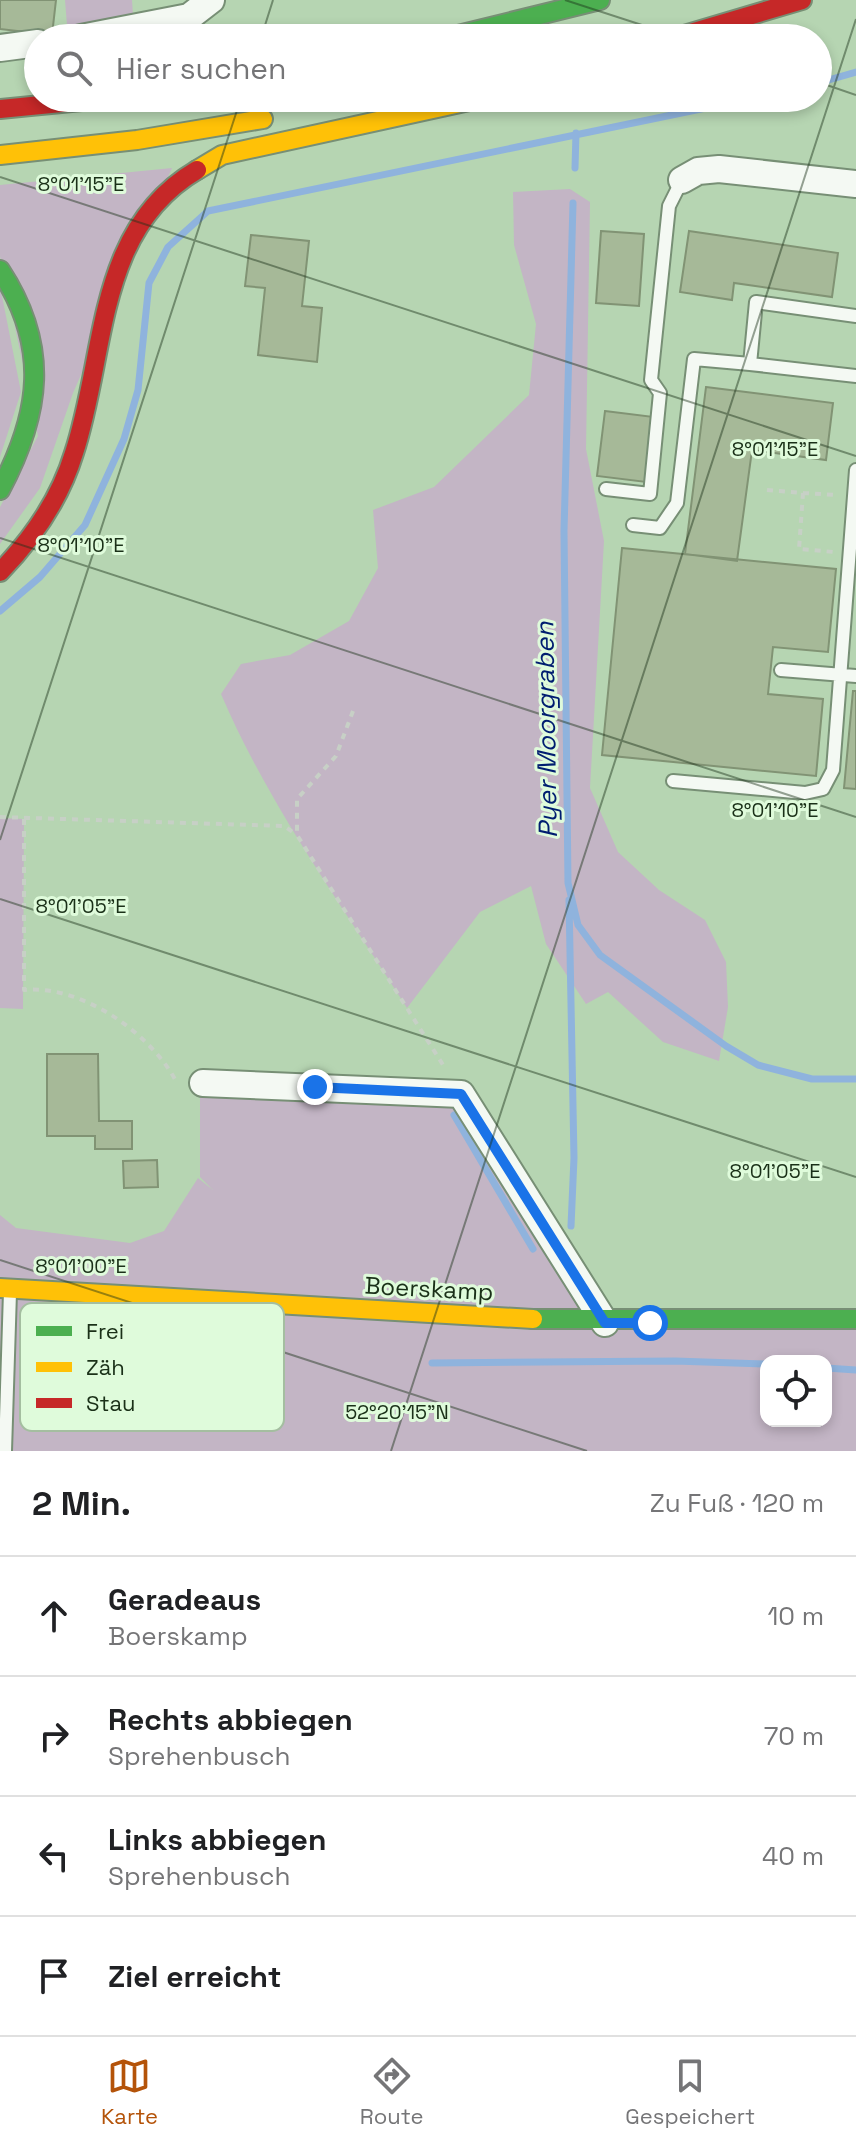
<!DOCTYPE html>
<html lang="de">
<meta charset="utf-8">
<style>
body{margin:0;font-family:"Space Grotesk",sans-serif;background:#f6f6f6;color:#202124}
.controls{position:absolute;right:24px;bottom:24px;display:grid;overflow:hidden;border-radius:16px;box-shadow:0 4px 12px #0003}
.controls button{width:72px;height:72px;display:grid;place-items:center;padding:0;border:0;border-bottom:2px solid #e0e0e0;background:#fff;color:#202124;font:40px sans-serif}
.stop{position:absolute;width:24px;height:24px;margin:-18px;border:6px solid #1a73e8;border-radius:50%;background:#fff}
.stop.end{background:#1a73e8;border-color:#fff;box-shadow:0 2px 8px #0008}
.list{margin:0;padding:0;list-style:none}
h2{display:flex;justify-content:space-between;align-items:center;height:104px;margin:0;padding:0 32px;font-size:34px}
h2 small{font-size:26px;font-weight:400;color:#757577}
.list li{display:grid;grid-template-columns:52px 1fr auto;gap:24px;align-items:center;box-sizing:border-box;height:120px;padding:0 32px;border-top:2px solid #e0e0e0}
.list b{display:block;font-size:30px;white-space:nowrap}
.list p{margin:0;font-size:26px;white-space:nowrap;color:#757577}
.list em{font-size:26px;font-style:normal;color:#757577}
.icon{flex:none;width:44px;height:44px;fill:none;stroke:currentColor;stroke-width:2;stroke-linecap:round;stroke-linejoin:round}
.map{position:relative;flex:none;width:856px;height:1451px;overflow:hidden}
.search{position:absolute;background:#fff;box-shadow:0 4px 12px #0003;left:24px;right:24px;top:24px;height:88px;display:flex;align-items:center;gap:20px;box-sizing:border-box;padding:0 28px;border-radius:44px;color:#757577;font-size:30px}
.sheet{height:584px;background:#fff}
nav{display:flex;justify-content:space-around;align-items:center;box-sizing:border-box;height:112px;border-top:2px solid #e0e0e0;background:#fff;font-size:22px;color:#757577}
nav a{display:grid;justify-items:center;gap:4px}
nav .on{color:#b45309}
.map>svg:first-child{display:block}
</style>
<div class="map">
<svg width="856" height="1451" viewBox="0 0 856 1451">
<rect width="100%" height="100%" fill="#b6d5b2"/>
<path fill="#c3b5c5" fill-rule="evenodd" d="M65,0H132L134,30L68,38Z
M172,168L73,393L40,488L0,544V507L38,436L0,256V185Z
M570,189L590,202L586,449L604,541L590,788L618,852L659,890L705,920L726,962L728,1007L719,1061L663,1042L608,992L586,1004L546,944L531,886L480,912L407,1008C342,905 269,806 221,694L241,664L290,655L349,621L378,568L373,510L434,487L529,395L536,324L514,245L513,192Z
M0,286L21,392L0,457Z
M0,818L24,819L23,1009L0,1008Z
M200,1087L459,1102L605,1323L856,1319V1451H0V1215L16,1228L130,1243L164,1231L198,1178L213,1190L200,1177ZM766,1361H826V1421H766Z"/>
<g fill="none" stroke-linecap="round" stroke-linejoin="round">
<path stroke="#8fb3dd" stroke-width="7" d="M818,83L856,72
M575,168L576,133
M573,203L564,531L568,883L578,925L600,955L726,1046L758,1065L812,1079H856
M0,611L40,577L85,525L124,439L138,390L149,283L168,247L208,211L754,98
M569,900L574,1158L571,1226
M454,1115L533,1249
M432,1363L675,1361L766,1364
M826,1368L856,1370"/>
</g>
<path fill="#a6b998" stroke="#819374" stroke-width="2" d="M0,0H56L52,35L0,29Z
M601,231L644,234L639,306L596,303Z
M689,231L838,253L832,297L734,283L732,300L680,292Z
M251,235L309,241L302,306L322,308L317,362L258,355L265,288L245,286Z
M706,387L833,403L826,460L752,450L737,561L685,554Z
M605,411L654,417L646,482L597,476Z
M622,548L836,569L828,652L773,647L768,694L823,699L816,776L602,755Z
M853,691H856V789L844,788Z
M47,1054H98L99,1121H132V1149H95V1136H47Z
M157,1160L158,1187L124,1188L123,1161Z"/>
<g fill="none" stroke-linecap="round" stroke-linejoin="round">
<defs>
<path id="lane" d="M750,364L856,376
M606,489L650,494L660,393L651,380L669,206L682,180
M633,525L660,528L677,503L694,359L750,364L756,302L856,316
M781,670L856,676
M673,781L805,793L823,789L833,770L856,470
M5,1451L10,1292"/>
<path id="street" d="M81,38L189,17L211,0
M0,48L38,43
M682,180L698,171L719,169L856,184
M203,1083L461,1094L605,1323"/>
<path id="fast" d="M446,38L600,0
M0,270C50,346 41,413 0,490
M533,1319H856"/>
<path id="slow" d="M0,155L137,140L263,119
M197,170L222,155L483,98
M0,1288L533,1319"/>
<path id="jam" d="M674,38L802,0
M0,109L112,98
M0,572C33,538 60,499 74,453C107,353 95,230 197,170"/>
</defs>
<use href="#lane" stroke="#778f75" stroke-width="16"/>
<use href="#street" stroke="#778f75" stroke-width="30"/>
<use href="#fast" stroke="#778f75" stroke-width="22"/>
<use href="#slow" stroke="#778f75" stroke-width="22"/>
<use href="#jam" stroke="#778f75" stroke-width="22"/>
<path stroke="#c7d0c6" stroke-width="4" stroke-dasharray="6 6" stroke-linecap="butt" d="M767,490L803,493L799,549L834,552
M803,493L837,495
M353,711L336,756L297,799V835L445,1068
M0,817L284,826L297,835
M24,819V990C81,984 152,1034 177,1083"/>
<use href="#lane" stroke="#f4f9f3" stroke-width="12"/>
<use href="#street" stroke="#f4f9f3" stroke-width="26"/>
<use href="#fast" stroke="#4caf50" stroke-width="18"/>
<use href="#slow" stroke="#ffc107" stroke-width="18"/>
<use href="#jam" stroke="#c62828" stroke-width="18"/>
</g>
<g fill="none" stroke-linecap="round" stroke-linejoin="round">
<path stroke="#1a73e8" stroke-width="10" d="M315,1087L461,1094L605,1323H650"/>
</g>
<path fill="none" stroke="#1a3018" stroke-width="2" stroke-opacity="0.45" d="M565,0L682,38M261,38L273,0M818,82L856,95M0,177L856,456M0,538L856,817M0,840L241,98M0,899L856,1177M0,1260L587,1451M391,1451L856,19"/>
<g text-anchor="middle" stroke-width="6" stroke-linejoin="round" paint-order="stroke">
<g font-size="24" fill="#1a3018" stroke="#dffbdb">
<text transform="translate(429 1289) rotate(3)" y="8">Boerskamp</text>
</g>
<g font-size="26" font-style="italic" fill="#001d70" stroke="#dffbdb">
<text transform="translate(546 730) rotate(-91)" y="9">Pyer Moorgraben</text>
</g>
</g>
<rect x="20" y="1303" width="264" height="128" rx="12" fill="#dffbdb" stroke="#a4bea0" stroke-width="2"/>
<rect x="36" y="1326" width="36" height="10" fill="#4caf50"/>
<rect x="36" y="1362" width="36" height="10" fill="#ffc107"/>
<rect x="36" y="1398" width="36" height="10" fill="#c62828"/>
<g font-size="22" fill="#1a3018">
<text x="86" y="1339">Frei</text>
<text x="86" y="1375">Zäh</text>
<text x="86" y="1411">Stau</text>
</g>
<g font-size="20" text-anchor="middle" fill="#1a3018" stroke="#dffbdb" stroke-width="6" stroke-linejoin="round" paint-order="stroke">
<text x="81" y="191">8°01'15"E</text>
<text x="775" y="456">8°01'15"E</text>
<text x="81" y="552">8°01'10"E</text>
<text x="775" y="817">8°01'10"E</text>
<text x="81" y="913">8°01'05"E</text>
<text x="775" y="1178">8°01'05"E</text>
<text x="81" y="1273">8°01'00"E</text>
<text x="397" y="1419">52°20'15"N</text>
</g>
</svg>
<div class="controls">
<button><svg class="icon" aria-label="locate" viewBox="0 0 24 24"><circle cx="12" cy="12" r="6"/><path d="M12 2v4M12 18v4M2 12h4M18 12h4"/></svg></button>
</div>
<div class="stop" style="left:650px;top:1323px"></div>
<div class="stop end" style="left:315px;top:1087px"></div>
<div class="search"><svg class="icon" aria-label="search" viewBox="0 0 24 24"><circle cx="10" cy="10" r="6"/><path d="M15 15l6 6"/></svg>Hier suchen</div>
</div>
<section class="sheet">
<h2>2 Min.<small>Zu Fuß · 120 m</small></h2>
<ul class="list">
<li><svg class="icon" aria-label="ahead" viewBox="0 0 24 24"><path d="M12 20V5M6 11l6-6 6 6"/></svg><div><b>Geradeaus</b><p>Boerskamp</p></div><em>10 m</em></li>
<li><svg class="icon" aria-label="right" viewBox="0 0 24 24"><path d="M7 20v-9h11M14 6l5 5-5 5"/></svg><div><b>Rechts abbiegen</b><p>Sprehenbusch</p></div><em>70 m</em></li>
<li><svg class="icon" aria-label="left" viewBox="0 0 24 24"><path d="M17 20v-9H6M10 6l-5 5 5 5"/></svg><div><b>Links abbiegen</b><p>Sprehenbusch</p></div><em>40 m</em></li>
<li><svg class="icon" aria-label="arrive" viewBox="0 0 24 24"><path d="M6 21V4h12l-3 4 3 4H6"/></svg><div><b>Ziel erreicht</b></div></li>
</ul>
</section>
<nav>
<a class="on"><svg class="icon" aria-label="map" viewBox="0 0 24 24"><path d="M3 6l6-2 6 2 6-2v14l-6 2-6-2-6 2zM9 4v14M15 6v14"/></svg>Karte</a>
<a><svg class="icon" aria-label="directions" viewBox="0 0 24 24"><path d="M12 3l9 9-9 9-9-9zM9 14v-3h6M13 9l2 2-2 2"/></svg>Route</a>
<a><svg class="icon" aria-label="saved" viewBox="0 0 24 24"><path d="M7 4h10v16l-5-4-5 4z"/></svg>Gespeichert</a>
</nav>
